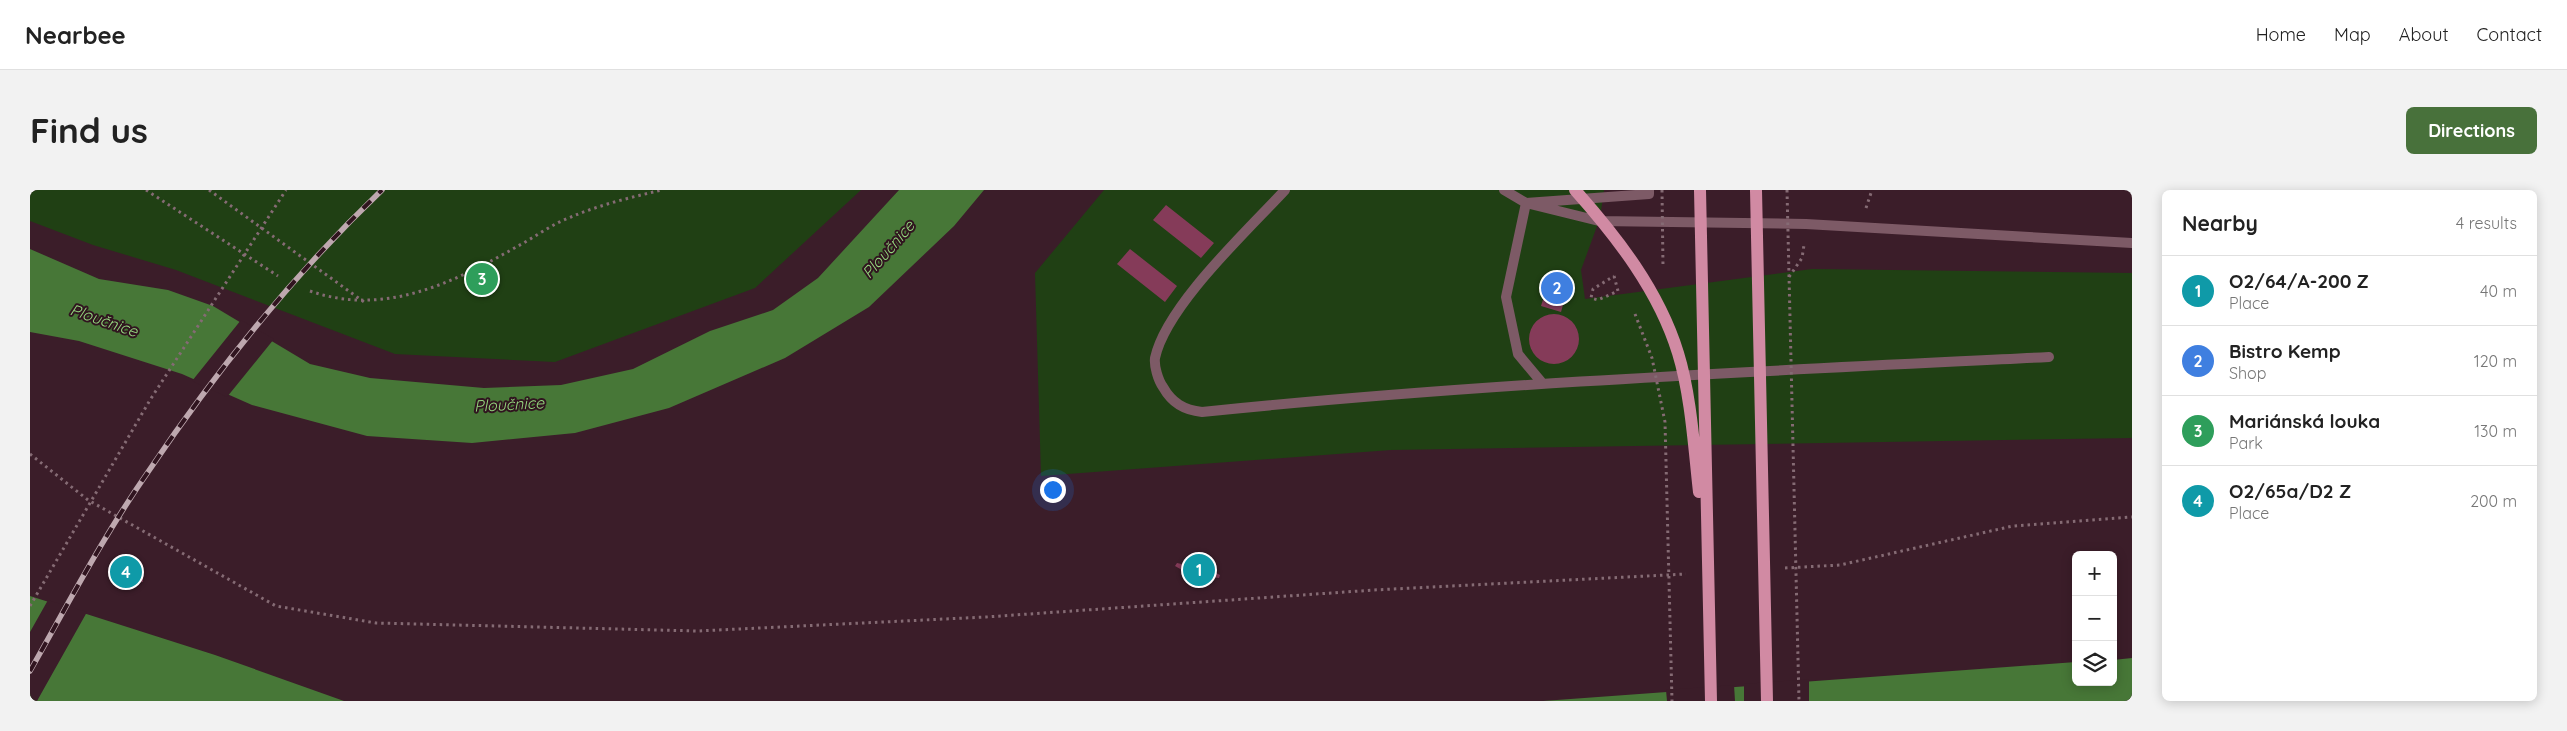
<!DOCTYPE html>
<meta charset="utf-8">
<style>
body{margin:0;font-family:Quicksand,sans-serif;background:#f2f2f2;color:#222}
.controls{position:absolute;right:15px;bottom:15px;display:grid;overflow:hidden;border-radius:8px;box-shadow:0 2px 12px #0003}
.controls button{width:45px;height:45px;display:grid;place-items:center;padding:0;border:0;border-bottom:1px solid #e0e0e0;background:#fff;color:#222;font:25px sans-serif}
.you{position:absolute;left:1022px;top:299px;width:18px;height:18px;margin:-12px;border:4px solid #fff;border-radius:50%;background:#1a73e8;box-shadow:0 0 0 8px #1a73e833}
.badge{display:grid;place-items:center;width:32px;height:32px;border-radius:50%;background:#48713b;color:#fff;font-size:16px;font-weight:700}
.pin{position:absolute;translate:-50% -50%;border:2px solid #fff;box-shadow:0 1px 5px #0006}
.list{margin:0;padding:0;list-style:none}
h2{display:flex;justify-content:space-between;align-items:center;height:65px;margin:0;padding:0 20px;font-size:21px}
h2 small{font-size:16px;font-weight:400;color:#767676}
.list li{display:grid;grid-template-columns:32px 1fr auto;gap:15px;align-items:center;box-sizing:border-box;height:70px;padding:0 20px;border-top:1px solid #e0e0e0}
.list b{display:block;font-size:19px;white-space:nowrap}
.list p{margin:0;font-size:16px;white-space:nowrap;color:#767676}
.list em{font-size:16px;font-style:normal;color:#767676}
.icon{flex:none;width:28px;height:28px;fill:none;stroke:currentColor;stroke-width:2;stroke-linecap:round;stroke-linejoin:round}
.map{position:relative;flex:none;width:2102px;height:511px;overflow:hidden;border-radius:8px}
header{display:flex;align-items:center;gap:30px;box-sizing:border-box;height:70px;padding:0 25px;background:#fff;border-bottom:1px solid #e0e0e0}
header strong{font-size:24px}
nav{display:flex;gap:28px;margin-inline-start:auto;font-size:18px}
.intro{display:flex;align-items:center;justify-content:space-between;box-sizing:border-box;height:120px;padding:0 30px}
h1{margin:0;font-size:35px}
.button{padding:12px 22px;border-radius:8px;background:#48713b;color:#fff;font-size:18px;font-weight:700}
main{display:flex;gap:30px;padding:0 30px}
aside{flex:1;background:#fff;border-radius:8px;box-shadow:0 2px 12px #0003}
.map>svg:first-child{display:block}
</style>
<header>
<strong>Nearbee</strong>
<nav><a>Home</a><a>Map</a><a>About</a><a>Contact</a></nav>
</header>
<div class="intro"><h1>Find us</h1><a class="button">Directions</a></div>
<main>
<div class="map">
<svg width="2102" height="511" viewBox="0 0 2102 511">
<rect width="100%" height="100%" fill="#3b1d29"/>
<path fill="#204014" d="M0,0H831L725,98L525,172L365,164L146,80L63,55L0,31Z
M1074,0H1574L1570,28L1551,80L1555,109L1782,79L2102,83V248L1361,260L1011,286L1005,83Z"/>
<path fill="#477737" d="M869,0H954L924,36L839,117L755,168L639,218L545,243L442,253L337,246L222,215L152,184L49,151L0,142V59L69,89L138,100L183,116L280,174L340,188L454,198L531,195L603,179L680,141L743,120L788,88Z
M0,406L185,465L314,511H0Z
M2102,468V511H1513L2046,472V492H2083V470Z"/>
<path fill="#3b1d29" d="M211,130L244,149L197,207L162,191Z
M18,410L57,422L7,511H0V442Z
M1779,489V511H1714V494Z
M1704,495L1705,511H1637L1636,500Z"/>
<path fill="#853b59" d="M1136,15L1184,53L1171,68L1123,30Z
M1100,59L1147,96L1135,112L1087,74Z
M1521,84L1540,90L1531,122L1511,116Z
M1499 149a25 25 0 1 1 50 0a25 25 0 1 1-50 0Z
M1161,365L1183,372L1186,375V383L1190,385L1189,388L1159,384L1145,376L1147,373L1156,375Z
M89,371L107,374V387L113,388V392L84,388L85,378Z"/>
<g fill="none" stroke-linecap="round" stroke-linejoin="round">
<path stroke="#856b74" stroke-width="3" stroke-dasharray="2.5 4" stroke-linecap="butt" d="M116,0L248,86
M179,0L334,112
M1836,18L1842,0
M1584,86L1588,101L1568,110L1561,108L1563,99L1584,86
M1759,87L1772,68L1774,55
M280,101C354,127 423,93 488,56C505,47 522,34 541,27C569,15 602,7 632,0
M0,264L58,310L246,416L346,433L668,441L956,427L1344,400L1656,384
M1755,378L1810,375L1983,336L2102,327"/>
<path stroke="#7d5a66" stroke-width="10" d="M1255,0C1218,40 1136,116 1125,168C1124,176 1128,190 1133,197C1142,213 1154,220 1172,222C1453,193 1736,181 2019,167
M1474,0L1496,13L1569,31L1776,34L2102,53
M1513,194L1488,164L1476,107L1496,13L1619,4V0"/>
<defs>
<path id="rail" d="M0,481C38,414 74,345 118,282C186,181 264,84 352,0"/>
</defs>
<use href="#rail" stroke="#bea8af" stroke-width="5.5"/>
<use href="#rail" stroke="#30141f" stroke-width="4" stroke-dasharray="11" stroke-linecap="butt"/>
<path stroke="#856b74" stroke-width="3" stroke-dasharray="2.5 4" stroke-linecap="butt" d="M1632,0L1633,77
M1757,0L1769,511
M1605,124L1622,168L1635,232L1642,511
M0,416L120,210L256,0"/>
<path stroke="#d18aa3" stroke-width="12" d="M1545,0C1587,47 1629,101 1648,163C1661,205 1664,258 1669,302
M1670,0L1681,511
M1726,0L1737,511"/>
</g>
<g text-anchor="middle" stroke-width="4" stroke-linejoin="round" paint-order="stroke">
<g font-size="16" font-style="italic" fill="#95d87f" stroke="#30141f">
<text transform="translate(858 59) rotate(-49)" y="6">Ploučnice</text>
<text transform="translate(74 130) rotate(19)" y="6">Ploučnice</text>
<text transform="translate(479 214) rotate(-3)" y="6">Ploučnice</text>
</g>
</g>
</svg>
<div class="controls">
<button>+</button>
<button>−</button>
<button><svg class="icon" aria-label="layers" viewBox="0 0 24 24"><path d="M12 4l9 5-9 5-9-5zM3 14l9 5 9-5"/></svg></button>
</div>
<div class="you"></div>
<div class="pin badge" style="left:1169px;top:380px;background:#0f9aa8">1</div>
<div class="pin badge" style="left:1527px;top:98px;background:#3f7fe0">2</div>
<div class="pin badge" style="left:452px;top:89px;background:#2e9e5b">3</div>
<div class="pin badge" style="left:96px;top:382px;background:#0f9aa8">4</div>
</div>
<aside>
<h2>Nearby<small>4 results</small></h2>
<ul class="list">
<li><span class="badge" style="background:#0f9aa8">1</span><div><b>O2/64/A-200 Z</b><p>Place</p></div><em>40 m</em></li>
<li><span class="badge" style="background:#3f7fe0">2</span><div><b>Bistro Kemp</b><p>Shop</p></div><em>120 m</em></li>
<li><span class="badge" style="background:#2e9e5b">3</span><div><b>Mariánská louka</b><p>Park</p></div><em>130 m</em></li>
<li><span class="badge" style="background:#0f9aa8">4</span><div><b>O2/65a/D2 Z</b><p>Place</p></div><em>200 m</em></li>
</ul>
</aside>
</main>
